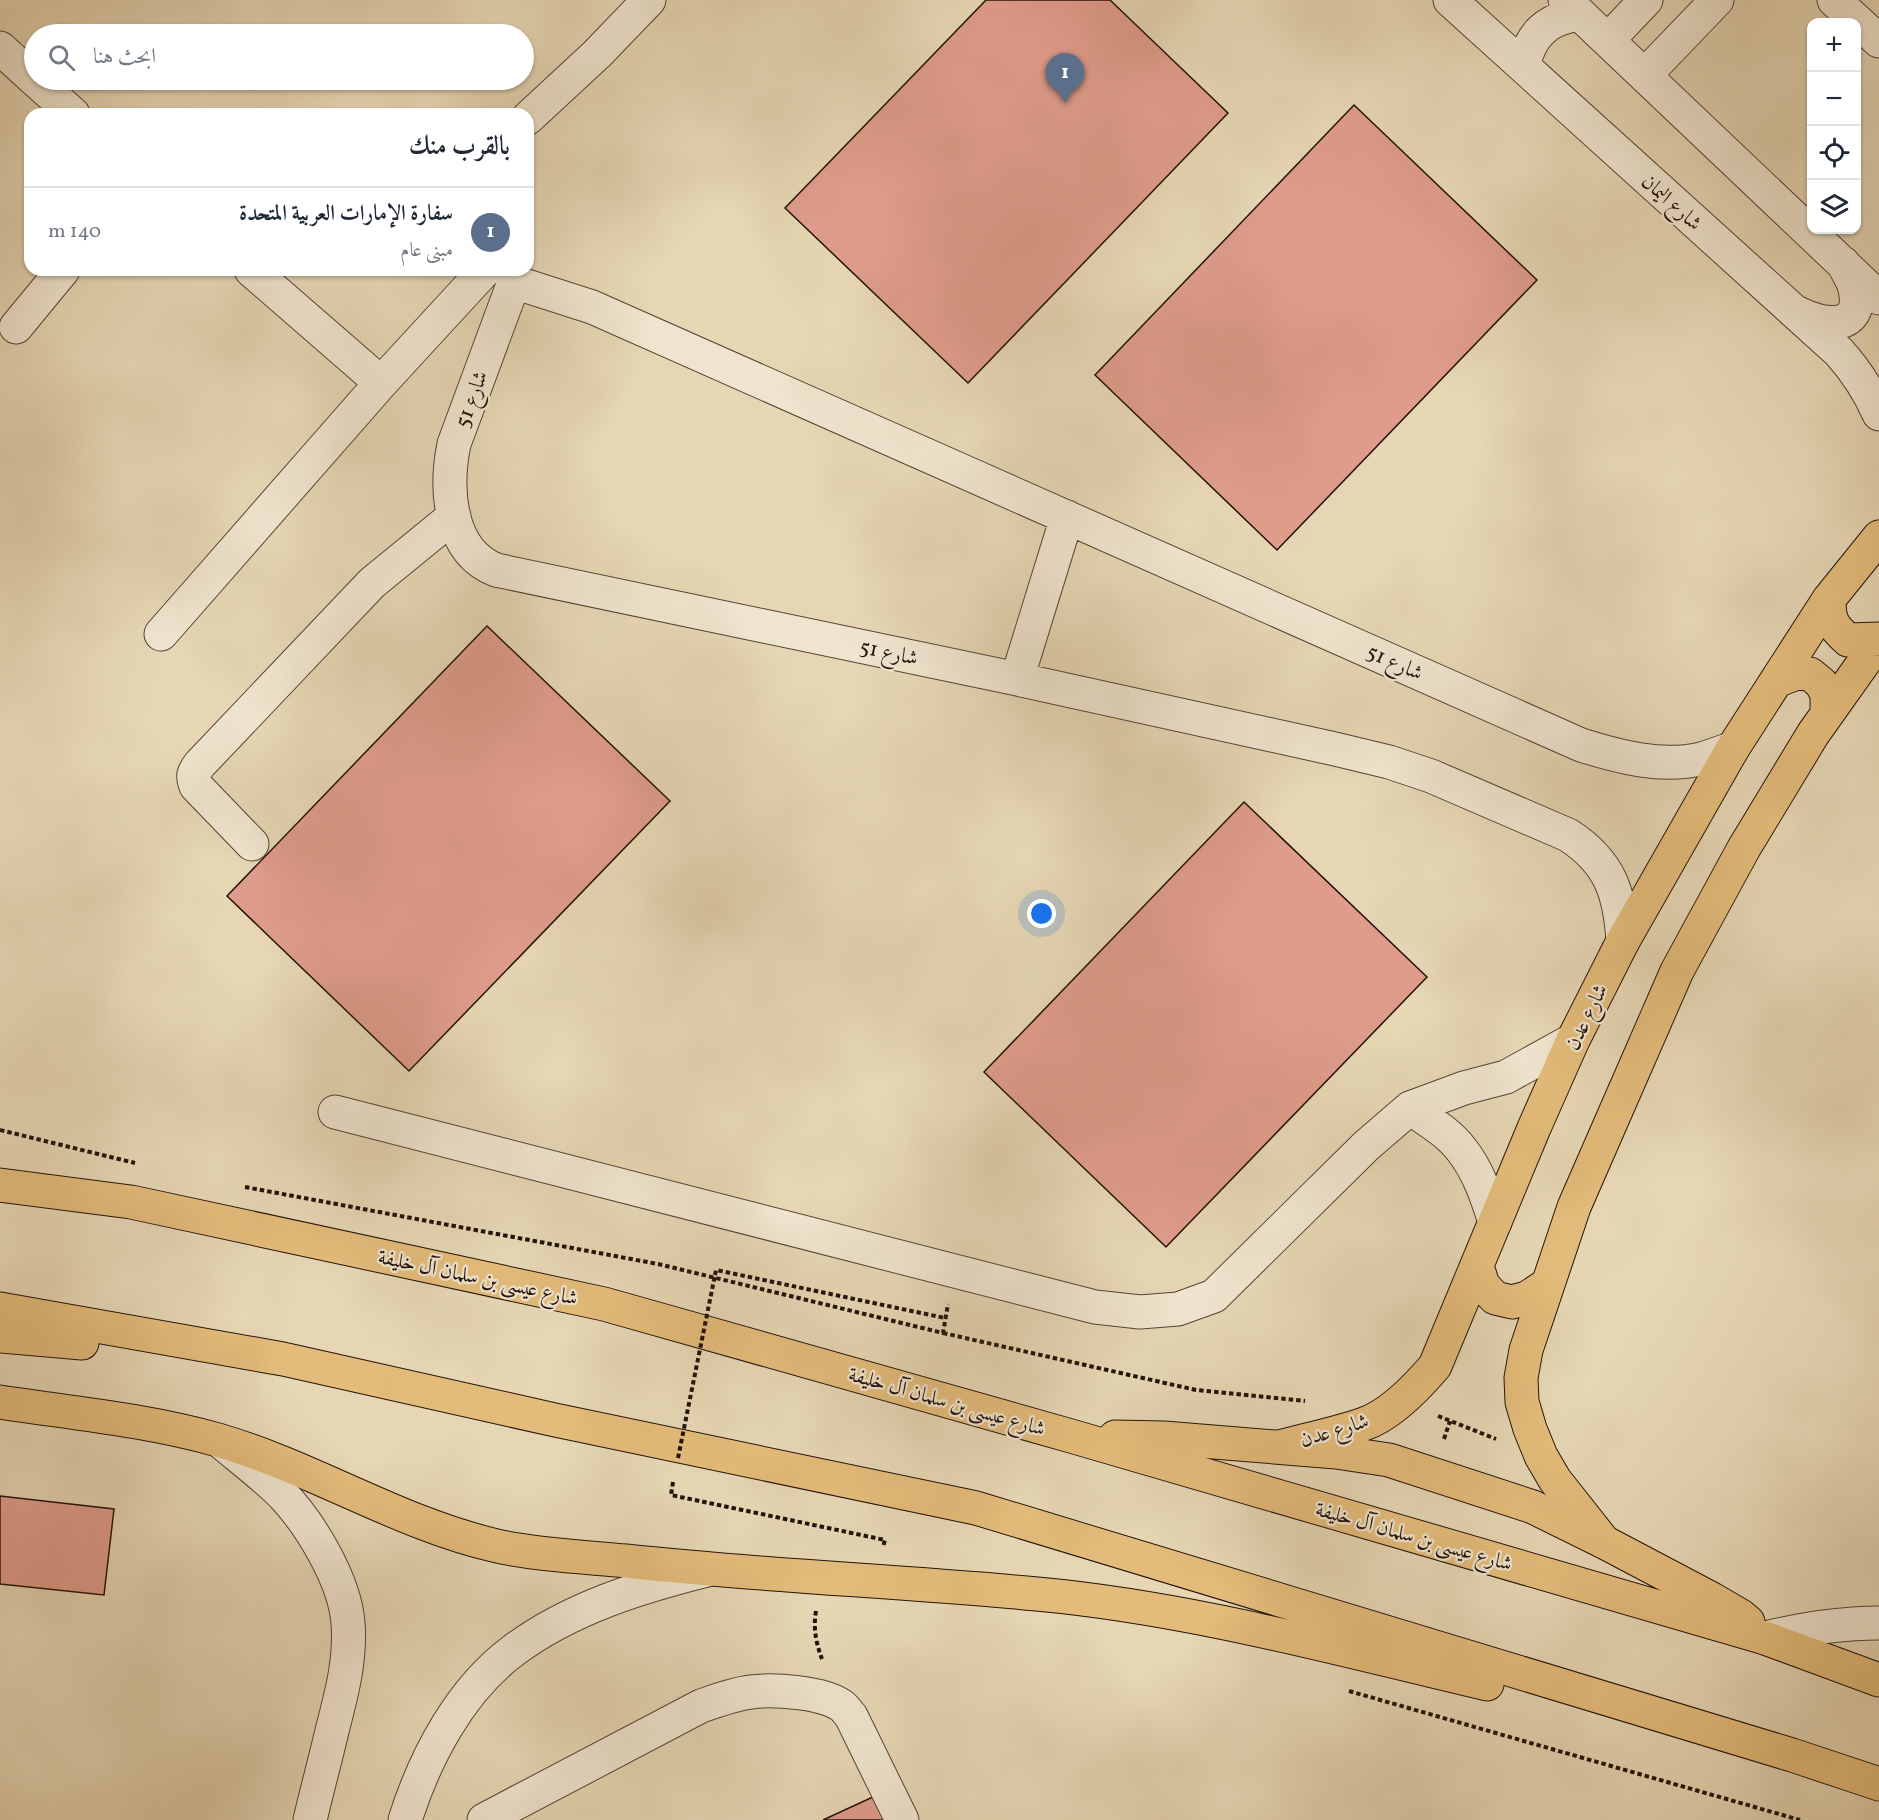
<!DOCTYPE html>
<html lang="ar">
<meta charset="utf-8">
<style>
body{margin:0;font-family:Vollkorn,Amiri,serif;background:#f6f6f7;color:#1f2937;direction:rtl}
.controls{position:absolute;right:18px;top:18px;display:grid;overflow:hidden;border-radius:12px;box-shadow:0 2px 4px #0004}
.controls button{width:54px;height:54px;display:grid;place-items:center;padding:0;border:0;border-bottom:2px solid #e0e1e3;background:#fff;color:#1f2937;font:30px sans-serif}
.you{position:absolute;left:1042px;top:914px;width:21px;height:21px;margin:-15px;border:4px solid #fff;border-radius:50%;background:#1a73e8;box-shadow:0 0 0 9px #1a73e833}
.badge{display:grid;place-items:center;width:39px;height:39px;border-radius:50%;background:#8f2418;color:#fff;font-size:20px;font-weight:700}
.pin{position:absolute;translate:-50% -50px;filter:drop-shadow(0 2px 3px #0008)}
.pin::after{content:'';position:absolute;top:32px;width:21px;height:18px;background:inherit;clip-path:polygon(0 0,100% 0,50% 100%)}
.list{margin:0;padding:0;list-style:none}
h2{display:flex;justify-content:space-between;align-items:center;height:78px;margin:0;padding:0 24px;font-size:26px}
h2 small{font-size:20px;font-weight:400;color:#747a83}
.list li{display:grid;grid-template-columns:39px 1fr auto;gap:18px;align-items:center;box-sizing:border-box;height:90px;padding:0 24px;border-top:2px solid #e0e1e3}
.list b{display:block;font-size:22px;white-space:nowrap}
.list p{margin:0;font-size:20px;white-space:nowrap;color:#747a83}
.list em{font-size:20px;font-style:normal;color:#747a83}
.icon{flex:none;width:33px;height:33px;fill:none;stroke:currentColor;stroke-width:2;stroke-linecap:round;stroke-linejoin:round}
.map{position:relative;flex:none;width:1879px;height:1820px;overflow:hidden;direction:ltr}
.search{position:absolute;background:#fff;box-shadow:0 2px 4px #0004;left:24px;top:24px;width:510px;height:66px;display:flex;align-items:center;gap:15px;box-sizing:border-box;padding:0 21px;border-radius:33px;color:#747a83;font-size:22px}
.panel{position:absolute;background:#fff;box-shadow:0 2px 4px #0004;left:24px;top:108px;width:510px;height:168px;border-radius:18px;direction:rtl}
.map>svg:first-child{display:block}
</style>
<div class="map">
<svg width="1879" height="1820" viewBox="0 0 1879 1820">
<rect width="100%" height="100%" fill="#e6d6b4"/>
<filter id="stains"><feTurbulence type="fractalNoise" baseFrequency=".00333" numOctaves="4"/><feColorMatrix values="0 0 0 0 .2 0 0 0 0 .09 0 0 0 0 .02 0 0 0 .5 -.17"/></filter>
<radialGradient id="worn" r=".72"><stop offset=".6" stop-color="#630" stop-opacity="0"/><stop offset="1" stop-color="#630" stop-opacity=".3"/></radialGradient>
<path fill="#df9c8b" stroke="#23120a" stroke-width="1.5" d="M986,0H1110L1228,113L968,383L785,208Z
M1354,105L1537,280L1277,550L1095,375Z
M487,626L670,801L409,1071L227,896Z
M1244,802L1427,977L1166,1247L984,1072Z
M0,1496L114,1509L104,1595L0,1584Z
M875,1796L887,1820H823Z"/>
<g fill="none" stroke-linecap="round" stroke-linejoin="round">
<defs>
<path id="minor" d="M1450,0L1839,352C1856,371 1869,391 1879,414
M1565,0L1879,298
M1834,0L1879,41
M1608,40L1646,0
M0,48L34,79
M1523,66C1531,34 1546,19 1580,14
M1645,75L1717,0
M35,80L73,114
M528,118L597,54L649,0
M251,270L381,383L485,270
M1798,313C1822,326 1864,332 1855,289C1853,280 1847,272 1843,263
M16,327L63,270
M161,634L381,383
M1017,679L1067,517
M252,844L196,786C192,776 193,773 200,764L372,583L454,516
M1623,941C1620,893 1610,862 1568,835L1431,776L1389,762L1335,749L1017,679L496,570C448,551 445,488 454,444L514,282L592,307L1581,745C1619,757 1661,768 1701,759C1712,756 1722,752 1733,748
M1410,1108C1427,1120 1448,1132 1461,1149C1478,1170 1487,1197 1495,1222
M335,1112L1095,1307L1140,1312L1178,1309L1214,1296L1366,1146L1410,1108L1464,1088L1506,1077L1573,1040
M220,1441C241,1459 263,1475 283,1495C311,1525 345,1581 348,1623C351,1660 341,1696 332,1731C325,1761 317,1790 310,1820
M1765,1638C1803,1629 1840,1623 1879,1623
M405,1820C425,1757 460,1690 514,1650C571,1608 639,1587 707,1570
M484,1820L701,1706C718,1700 734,1694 751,1692C773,1689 823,1692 842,1706C845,1708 848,1713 851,1716L902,1820"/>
<path id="major" d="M1829,599C1829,620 1832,626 1848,640L1879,639
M1776,681L1797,673L1810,674L1821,683L1827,694V713
M1477,1266L1483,1285L1495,1298L1512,1302L1527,1298L1548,1284
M1283,1446C1310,1439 1338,1433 1364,1424C1390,1415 1418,1386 1435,1366L1534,1128L1573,1040L1623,941L1733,748L1829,599L1879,537
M1604,1542L1555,1480L1541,1456L1530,1429L1522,1402L1521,1378L1526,1350L1574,1207L1677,971L1744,848L1813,734L1879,641"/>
<path id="highway" d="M0,1185L131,1202L604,1304L1071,1436L1765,1638L1879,1680
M0,1309L283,1359L555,1420L976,1508L1792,1755L1879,1784
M0,1336L82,1343
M0,1402C73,1413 147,1420 218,1440C314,1468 400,1524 497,1546C538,1555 584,1557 626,1561C763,1576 900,1581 1037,1594C1190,1608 1338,1649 1487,1684
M1115,1437L1164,1438L1336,1452L1389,1460L1533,1507L1604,1542L1712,1599L1741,1616L1748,1622"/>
</defs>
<use href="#minor" stroke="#544334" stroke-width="35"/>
<use href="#major" stroke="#23120a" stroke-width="35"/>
<use href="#highway" stroke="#23120a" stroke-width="35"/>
<path stroke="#23120a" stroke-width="4" stroke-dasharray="4.5 3" stroke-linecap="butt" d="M0,1130L135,1163
M245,1187L658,1264L943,1333L948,1304
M715,1275L716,1270L945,1318
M943,1333L1196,1390L1305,1401
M1438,1416L1496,1439
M1444,1439L1450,1421
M673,1482L671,1495L885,1540L883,1547
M816,1611C813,1628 816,1643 822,1659
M1349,1691L1800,1820"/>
<use href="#minor" stroke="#efe4ce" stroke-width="33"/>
<use href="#major" stroke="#e3bb7a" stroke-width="33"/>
<use href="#highway" stroke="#e3bb7a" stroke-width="33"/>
<path stroke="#23120a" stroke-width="4" stroke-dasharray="4.5 3" stroke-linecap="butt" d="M678,1458L715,1275"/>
</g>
<g text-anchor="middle" stroke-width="4.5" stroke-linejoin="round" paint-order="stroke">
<g font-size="21" fill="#23120a" stroke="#efe4ce">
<text transform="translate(1672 202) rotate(42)" y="7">شارع اليمان</text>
<text transform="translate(471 399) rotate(-70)" y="7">شارع 51</text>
<text transform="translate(889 652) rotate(12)" y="7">شارع 51</text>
<text transform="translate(1395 662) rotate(24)" y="7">شارع 51</text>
<text transform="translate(1586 1017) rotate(-64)" y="7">شارع عدن</text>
<text transform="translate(478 1277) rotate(12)" y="7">شارع عيسى بن سلمان آل خليفة</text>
<text transform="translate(947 1401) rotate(16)" y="7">شارع عيسى بن سلمان آل خليفة</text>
<text transform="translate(1334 1430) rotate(-17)" y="7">شارع عدن</text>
<text transform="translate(1414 1536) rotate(16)" y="7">شارع عيسى بن سلمان آل خليفة</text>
</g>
</g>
<rect width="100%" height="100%" filter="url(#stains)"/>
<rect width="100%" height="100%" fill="url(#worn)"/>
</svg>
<div class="controls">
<button>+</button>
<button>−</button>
<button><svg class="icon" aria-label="locate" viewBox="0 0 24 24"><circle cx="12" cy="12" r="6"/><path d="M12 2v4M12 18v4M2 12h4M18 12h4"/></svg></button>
<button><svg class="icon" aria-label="layers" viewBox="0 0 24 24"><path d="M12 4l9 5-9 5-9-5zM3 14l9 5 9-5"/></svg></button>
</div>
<div class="you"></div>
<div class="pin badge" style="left:1065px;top:103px;background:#5c6f8a">1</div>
<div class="search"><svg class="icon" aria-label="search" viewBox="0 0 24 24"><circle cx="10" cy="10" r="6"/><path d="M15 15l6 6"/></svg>ابحث هنا</div>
<section class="panel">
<h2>بالقرب منك<small></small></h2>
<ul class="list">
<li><span class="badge" style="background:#5c6f8a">1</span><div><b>سفارة الإمارات العربية المتحدة</b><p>مبنى عام</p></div><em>140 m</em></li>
</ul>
</section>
</div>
